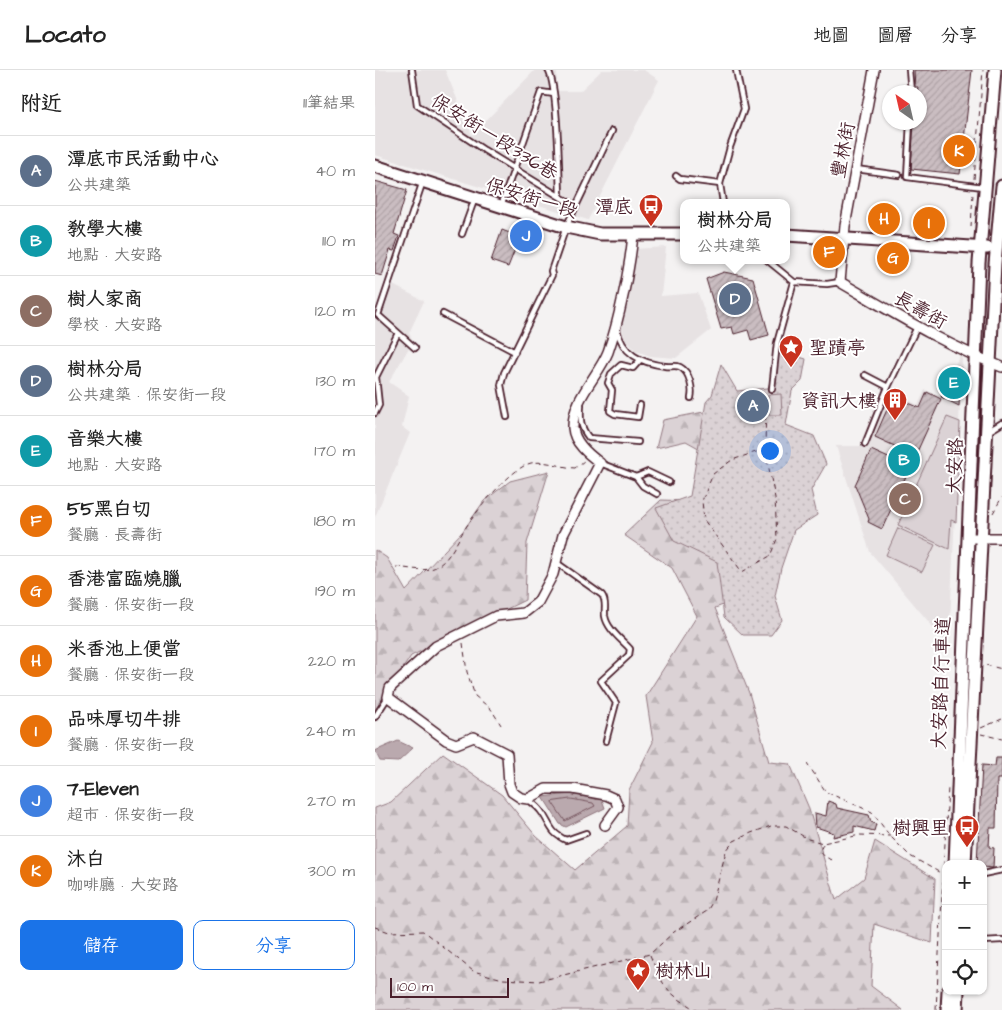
<!DOCTYPE html>
<html lang="zh-TW">
<meta charset="utf-8">
<style>
body{margin:0;font-family:"Architects Daughter","LXGW WenKai TC",sans-serif;background:#f2f2f2;color:#222}
.controls{position:absolute;right:15px;bottom:15px;display:grid;overflow:hidden;border-radius:10px;box-shadow:0 1px 4px #0004}
.controls button{width:45px;height:45px;display:grid;place-items:center;padding:0;border:0;border-bottom:1px solid #e0e0e0;background:#fff;color:#222;font:25px sans-serif}
.compass{position:absolute;left:507px;top:15px;width:45px;height:45px;border-radius:50%;background:#fff;box-shadow:0 1px 4px #0004;rotate:326deg}
.scale{position:absolute;left:15px;bottom:12px;width:119px;box-sizing:border-box;padding-left:5px;border:2px solid #4a1f2b;border-top:0;font-size:14px;line-height:18px;white-space:nowrap;color:#4a1f2b;-webkit-text-stroke:4px #fff;paint-order:stroke}
.you{position:absolute;left:394px;top:380px;width:18px;height:18px;margin:-12px;border:4px solid #fff;border-radius:50%;background:#1a73e8;box-shadow:0 0 0 8px #1a73e833}
.badge{display:grid;place-items:center;width:32px;height:32px;border-radius:50%;background:#1a73e8;color:#fff;font-size:16px;font-weight:700}
.pin{position:absolute;translate:-50% -50%;border:2px solid #fff;box-shadow:0 1px 5px #0006}
.popup{position:absolute;left:305px;top:129px;width:110px;height:65px;box-sizing:border-box;display:grid;place-content:center;border-radius:10px;background:#fff;filter:drop-shadow(0 1px 4px #0005);font-size:16px;white-space:nowrap;color:#767676}
.popup b{font-size:19px;color:#222}
.popup::after{content:'';position:absolute;left:50%;top:100%;margin-left:-10px;border:10px solid transparent;border-top-color:#fff}
.list{margin:0;padding:0;list-style:none}
h2{display:flex;justify-content:space-between;align-items:center;height:65px;margin:0;padding:0 20px;font-size:21px}
h2 small{font-size:16px;font-weight:400;color:#767676}
.list li{display:grid;grid-template-columns:32px 1fr auto;gap:15px;align-items:center;box-sizing:border-box;height:70px;padding:0 20px;border-top:1px solid #e0e0e0}
.list b{display:block;font-size:19px;white-space:nowrap}
.list p{margin:0;font-size:16px;white-space:nowrap;color:#767676}
.list em{font-size:16px;font-style:normal;color:#767676}
.actions{display:flex;gap:10px;padding:15px 20px}
.actions a{flex:1;padding:11px 0;border:1px solid #1a73e8;border-radius:10px;text-align:center;font-size:18px;color:#1a73e8}
.actions .main{background:#1a73e8;color:#fff}
.icon{flex:none;width:28px;height:28px;fill:none;stroke:currentColor;stroke-width:2;stroke-linecap:round;stroke-linejoin:round}
.map{position:relative;flex:none;width:627px;height:940px;overflow:hidden}
header{display:flex;align-items:center;gap:30px;box-sizing:border-box;height:70px;padding:0 25px;background:#fff;border-bottom:1px solid #e0e0e0}
header strong{font-size:24px}
nav{display:flex;gap:28px;margin-inline-start:auto;font-size:18px}
main{display:flex}
aside{flex:1;background:#fff}
.map>svg:first-child{display:block}
</style>
<header>
<strong>Locato</strong>
<nav><a>地圖</a><a>圖層</a><a>分享</a></nav>
</header>
<main>
<aside>
<h2>附近<small>11筆結果</small></h2>
<ul class="list">
<li><span class="badge" style="background:#5c6f8a">A</span><div><b>潭底市民活動中心</b><p>公共建築</p></div><em>40 m</em></li>
<li><span class="badge" style="background:#0f9aa8">B</span><div><b>教學大樓</b><p>地點 · 大安路</p></div><em>110 m</em></li>
<li><span class="badge" style="background:#8d6e63">C</span><div><b>樹人家商</b><p>學校 · 大安路</p></div><em>120 m</em></li>
<li><span class="badge" style="background:#5c6f8a">D</span><div><b>樹林分局</b><p>公共建築 · 保安街一段</p></div><em>130 m</em></li>
<li><span class="badge" style="background:#0f9aa8">E</span><div><b>音樂大樓</b><p>地點 · 大安路</p></div><em>170 m</em></li>
<li><span class="badge" style="background:#e8710a">F</span><div><b>55黑白切</b><p>餐廳 · 長壽街</p></div><em>180 m</em></li>
<li><span class="badge" style="background:#e8710a">G</span><div><b>香港富臨燒臘</b><p>餐廳 · 保安街一段</p></div><em>190 m</em></li>
<li><span class="badge" style="background:#e8710a">H</span><div><b>米香池上便當</b><p>餐廳 · 保安街一段</p></div><em>220 m</em></li>
<li><span class="badge" style="background:#e8710a">I</span><div><b>品味厚切牛排</b><p>餐廳 · 保安街一段</p></div><em>240 m</em></li>
<li><span class="badge" style="background:#3f7fe0">J</span><div><b>7-Eleven</b><p>超市 · 保安街一段</p></div><em>270 m</em></li>
<li><span class="badge" style="background:#e8710a">K</span><div><b>沐白</b><p>咖啡廳 · 大安路</p></div><em>300 m</em></li>
</ul>
<div class="actions"><a class="main">儲存</a><a>分享</a></div>
</aside>
<div class="map">
<svg width="627" height="940" viewBox="0 0 627 940">
<defs>
<pattern id="forest-firs" width="22" height="20" patternUnits="userSpaceOnUse" patternTransform="scale(1.25)"><rect width="22" height="20" fill="#dbd2d5"/><path d="M5 1l3.5 6h-7zM16 11l3.5 6h-7z" fill="#bdb4b7"/></pattern>
<pattern id="park-dots" width="8" height="8" patternUnits="userSpaceOnUse" patternTransform="scale(1.25)"><rect width="8" height="8" fill="#dbd2d5"/><path d="M2 2h.1M6 6h.1" fill="none" stroke="#bdb4b7" stroke-width="1.8" stroke-linecap="round"/></pattern>
<pattern id="building-hatch" width="6" height="6" patternUnits="userSpaceOnUse" patternTransform="scale(1.25)"><rect width="6" height="6" fill="#cabdc1"/><path d="M-1 1l2-2M0 6l6-6M5 7l2-2" fill="none" stroke="#afa2a6"/></pattern>
</defs>
<rect width="100%" height="100%" fill="#f4f2f2"/>
<filter id="ink" filterUnits="userSpaceOnUse"><feTurbulence type="fractalNoise" baseFrequency=".02" numOctaves="2"/><feDisplacementMap in="SourceGraphic" scale="10" xChannelSelector="R" yChannelSelector="G"/><feConvolveMatrix kernelMatrix="1 2 1 2 8 2 1 2 1" color-interpolation-filters="sRGB"/></filter>
<g filter="url(#ink)">
<path fill="#e7e2e3" d="M0,0H70L97,65L160,0H176L182,3L181,21H205L227,0H269L284,10L213,150L0,85Z
M291,177L286,226L323,223L336,260L301,288L275,286L260,280L249,268L246,254L260,179Z
M16,214L49,231L34,263L38,271L14,312L34,326L27,357L35,363L0,447V246L3,247Z
M585,285L587,288L574,576L495,482L461,376H493L515,320L543,335L550,320L564,325Z"/>
<path fill="url(#forest-firs)" stroke="#927880" d="M364,335L396,517L340,538L374,623L394,692L415,694L433,736L461,830L489,808L500,771L560,809L557,873L499,854L496,916L528,940H0V738L16,732L68,683L127,725L161,766L200,800L252,756L254,720L278,672L271,626L322,546L297,498L249,465L286,430L318,431L329,381L311,371L281,378L288,350Z
M174,401L152,473L150,530L36,586L0,640V480L12,488L31,521L88,461L109,431L135,411Z"/>
<path fill="url(#park-dots)" stroke="#927880" d="M405,281L431,289L427,311L417,321L411,355L439,366L451,394L436,420L442,445L419,460L406,498L400,526L407,550L396,565H368L349,547L342,492L299,471L281,438L315,426L331,332L337,325L346,294L362,321L393,318Z"/>
<path fill="#dbd2d5" stroke="#927880" d="M406,324L407,345H394L393,325Z
M572,347L585,352L581,452L576,450L574,479L523,455Z
M523,458L560,475L547,502L511,485Z"/>
<path fill="#baa9ae" stroke="#8d727a" d="M23,671L38,678L23,692L5,691L0,681Z
M196,724L227,730L230,738L191,757L185,754L168,727Z"/>
<g fill="none" stroke-linecap="round" stroke-linejoin="round">
<path stroke="#77565f" stroke-width="1" d="M196,729L218,733L220,736L190,751L177,732Z"/>
</g>
<path fill="url(#building-hatch)" stroke="#4a1f2b" d="M539,0H597L585,104L536,99L539,52H544V22H542L543,17H540Z
M0,111L32,120L19,164L24,166L19,181L15,180L7,206L0,204Z
M127,160L145,167L133,197L116,191Z
M349,202L378,208L394,265L376,270L373,260L359,264L357,257L346,259L331,209Z
M580,298H586L584,336L566,327Z
M552,322L566,329L507,459L493,452L494,449L480,415L496,380L520,391L526,379L500,367L518,326L545,338Z
M386,326L388,345L370,346L368,327Z
M621,688H627V709H622L621,758H615L614,777L619,778L618,798L608,797V794H602L607,695L620,696Z
M453,731L461,734L462,738L494,745L496,752L501,754L499,761L479,756V762L458,767L459,763L441,757L440,743L451,746Z"/>
<g fill="none" stroke-linecap="round" stroke-linejoin="round">
<defs>
<path id="service" d="M37,0L42,35L109,80L200,136
M173,0C183,15 184,103 185,125
M534,0L536,22
M535,52L532,107L608,117
M481,99L524,105
M301,106L305,109L345,114
M348,133L345,114L355,77L369,39L361,0
M126,136L166,22L179,24
M87,164L100,128
M392,190L419,212L452,214L465,212
M68,244L140,282
M242,259C247,284 266,293 290,296C294,297 301,295 305,297C315,302 318,319 316,328
M40,278L3,245L48,111
M265,290L258,298L246,295L236,304L233,313L237,320L235,341L240,344L263,347L265,335
M490,305L513,317
M397,319L402,273L419,212
M206,335C205,349 205,357 214,368L263,372
M0,343L4,335L1,307L23,263
M132,347L126,315L129,303L177,205L176,201L191,157L237,61
M614,361L627,353
M490,374L513,317L542,257
M225,393L261,407L273,402L294,412
M261,407L268,416L282,424
M182,493L227,525C232,532 229,538 230,546C232,559 247,570 255,579L254,585L226,611L241,633L231,671
M0,647L13,627
M153,729C157,733 162,736 165,740C176,753 173,762 191,770L211,763
M608,804L627,800
M608,871L627,870"/>
<path id="minor" d="M499,0L470,156L465,212C517,242 570,275 627,297
M594,468H627
M230,755L243,737L240,729L231,725L198,719H171L153,729L146,728L137,722L134,714L132,684L99,667L81,674L71,670L13,627L15,618L61,576L121,546L149,543L163,532L178,504L188,465L225,393C214,385 199,373 198,358C197,329 223,307 233,282C244,251 255,197 258,165"/>
<path id="tertiary" d="M0,96L191,157L225,164H309
M411,165L612,178
M580,794L604,193L620,0
M590,794L620,194L627,116
M572,940L573,921
M582,940L583,921"/>
</defs>
<use href="#service" stroke="#4a1f2b" stroke-width="8"/>
<use href="#minor" stroke="#4a1f2b" stroke-width="12"/>
<use href="#tertiary" stroke="#4a1f2b" stroke-width="15"/>
<path stroke="#4a1f2b" stroke-width="1" stroke-dasharray="5 4" stroke-linecap="butt" d="M599,109L608,0
M596,157L598,123
M390,379L357,390L338,404L327,431L329,450L367,502L395,486L402,469L400,428L390,379L391,325L393,323
M618,443L627,427
M21,497C31,498 45,501 55,499C70,496 78,479 85,467C95,448 135,398 156,393C173,390 184,397 200,398L209,391
M88,573L92,602L100,626L116,639L126,655
M611,595L627,599
M606,658L627,649
M606,664L627,669
M432,693L451,722L497,742L515,766L535,786L571,806
M448,774L445,781L450,787L460,791
M0,857L14,862L48,861L98,901L128,909L164,911L275,884L299,862L332,841L338,831L351,781L359,771L376,763L396,756H411L433,769L448,773L485,765L515,766
M275,885C288,917 291,922 321,940
M561,940L573,717"/>
<use href="#service" stroke="#fff" stroke-width="4.5"/>
<use href="#minor" stroke="#fff" stroke-width="9"/>
<use href="#tertiary" stroke="#fff" stroke-width="11"/>
</g>
</g>
<defs>
<symbol id="bus-pin" viewBox="-11 -11 22 30"><path d="M0 17L-7.5 6A9.5 9.5 0 1 1 7.5 6Z" fill="#c8321e" stroke="#fff"/><path d="M-5-6H5V4H4V6H2V4H-2V6H-4V4H-5ZM-3.5-4V0h7V-4ZM-3.5 1.2v1.5H-2V1.2ZM2 1.2v1.5H3.5V1.2Z" fill="#fff"/></symbol>
<symbol id="sight-pin" viewBox="-11 -11 22 30"><path d="M0 17L-7.5 6A9.5 9.5 0 1 1 7.5 6Z" fill="#c8321e" stroke="#fff"/><path d="M0-6L1.8-2.2L6-1.7L2.9 1.2L3.7 5.4L0 3.3L-3.7 5.4L-2.9 1.2L-6-1.7L-1.8-2.2Z" fill="#fff"/></symbol>
<symbol id="building-pin" viewBox="-11 -11 22 30"><path d="M0 17L-7.5 6A9.5 9.5 0 1 1 7.5 6Z" fill="#c8321e" stroke="#fff"/><path d="M-4-6H4V6H1V3H-1V6H-4ZM-2.5-4.3h1.7v1.8h-1.7ZM.8-4.3h1.7v1.8H.8ZM-2.5-1h1.7V.8h-1.7ZM.8-1h1.7V.8H.8Z" fill="#fff"/></symbol>
</defs>
<g fill-rule="evenodd">
<use href="#bus-pin" x="262" y="122" width="28" height="38"/>
<use href="#sight-pin" x="402" y="263" width="28" height="38"/>
<use href="#building-pin" x="506" y="316" width="28" height="38"/>
<use href="#bus-pin" x="578" y="743" width="28" height="38"/>
<use href="#sight-pin" x="249" y="886" width="28" height="38"/>
</g>
<g text-anchor="middle" stroke-width="4" stroke-linejoin="round" paint-order="stroke">
<g font-size="19" fill="#4a1f2b" stroke="#fff">
<text transform="translate(120 66) rotate(32)" y="7">保安街一段336巷</text>
<text transform="translate(467 80) rotate(-79)" y="7">豐林街</text>
<text transform="translate(157 127) rotate(17)" y="7">保安街一段</text>
<text transform="translate(546 239) rotate(29)" y="7">長壽街</text>
<text transform="translate(579 396) rotate(-88)" y="7">大安路</text>
<text transform="translate(565 613) rotate(-88)" y="7">大安路自行車道</text>
</g>
<g font-size="19" fill="#4a1f2b" stroke="#fff" text-anchor="end">
<text x="258" y="143">潭底</text>
<text x="434" y="284" text-anchor="start">聖蹟亭</text>
<text x="502" y="337">資訊大樓</text>
<text x="574" y="764">樹興里</text>
<text x="280" y="907" text-anchor="start">樹林山</text>
</g>
</g>
</svg>
<div class="controls">
<button>+</button>
<button>−</button>
<button><svg class="icon" aria-label="locate" viewBox="0 0 24 24"><circle cx="12" cy="12" r="6"/><path d="M12 2v4M12 18v4M2 12h4M18 12h4"/></svg></button>
</div>
<svg class="compass" viewBox="-18 -18 36 36"><path d="M0-13l5 13h-10z" fill="#e53935"/><path d="M0 13l5-13h-10z" fill="#767676"/></svg>
<div class="scale">100 m</div>
<div class="you"></div>
<div class="pin badge" style="left:378px;top:336px;background:#5c6f8a">A</div>
<div class="pin badge" style="left:529px;top:390px;background:#0f9aa8">B</div>
<div class="pin badge" style="left:530px;top:429px;background:#8d6e63">C</div>
<div class="pin badge" style="left:360px;top:229px;background:#5c6f8a">D</div>
<div class="popup"><b>樹林分局</b>公共建築</div>
<div class="pin badge" style="left:579px;top:313px;background:#0f9aa8">E</div>
<div class="pin badge" style="left:454px;top:182px;background:#e8710a">F</div>
<div class="pin badge" style="left:518px;top:188px;background:#e8710a">G</div>
<div class="pin badge" style="left:509px;top:149px;background:#e8710a">H</div>
<div class="pin badge" style="left:554px;top:153px;background:#e8710a">I</div>
<div class="pin badge" style="left:151px;top:166px;background:#3f7fe0">J</div>
<div class="pin badge" style="left:584px;top:81px;background:#e8710a">K</div>
</div>
</main>
